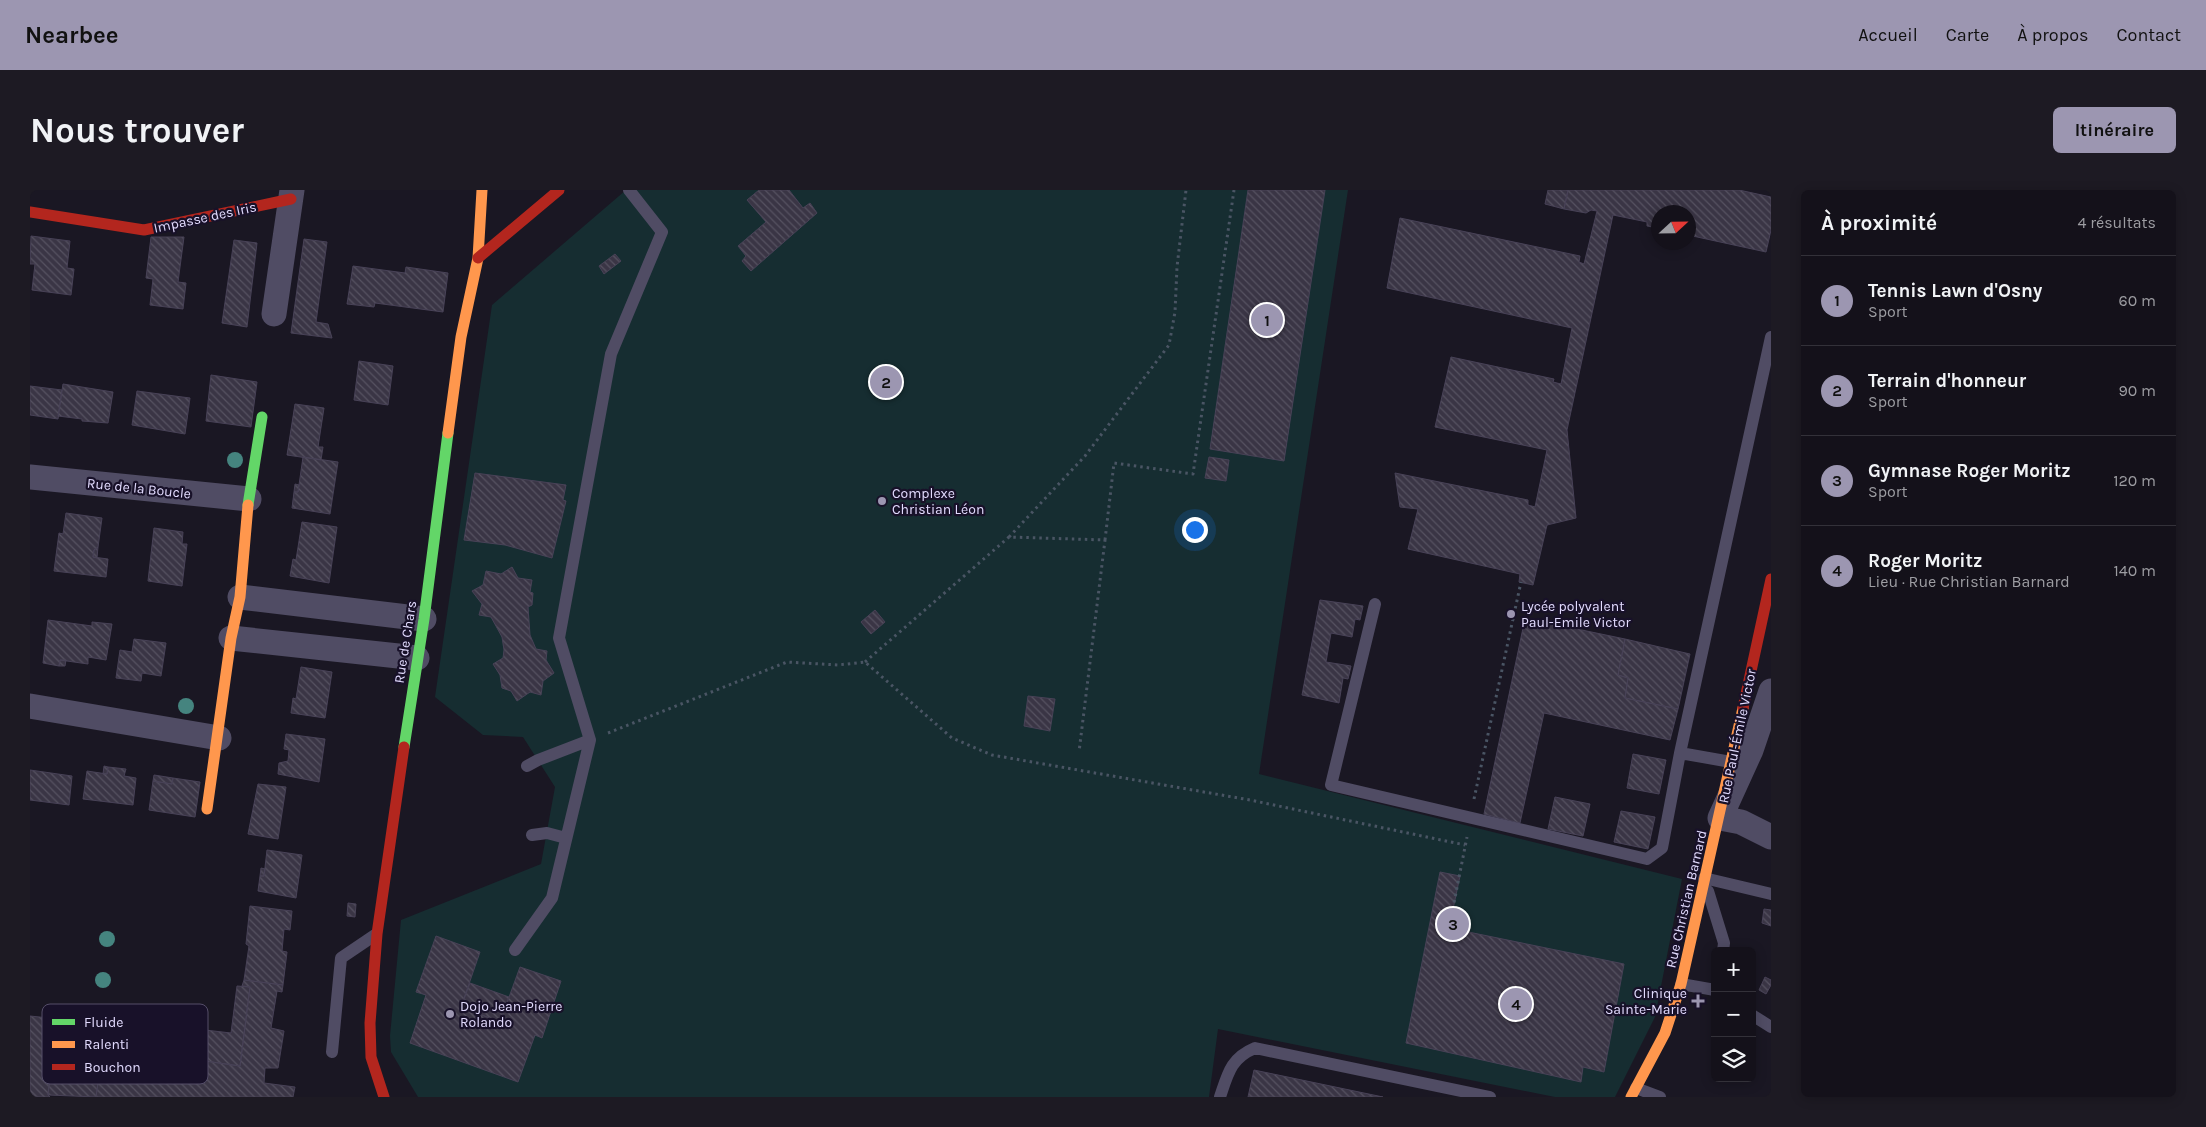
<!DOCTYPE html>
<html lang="fr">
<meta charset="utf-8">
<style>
body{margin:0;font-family:Karla,sans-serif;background:#1d1a23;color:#f1f3f6}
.controls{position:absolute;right:15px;bottom:15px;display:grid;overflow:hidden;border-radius:8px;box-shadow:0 2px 12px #0003}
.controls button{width:45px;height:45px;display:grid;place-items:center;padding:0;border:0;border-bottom:1px solid #333139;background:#14111a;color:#f1f3f6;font:25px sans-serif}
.compass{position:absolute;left:1621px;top:15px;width:45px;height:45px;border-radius:50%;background:#14111a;box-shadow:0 2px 12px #0003;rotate:68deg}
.you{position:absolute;left:1164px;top:339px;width:18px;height:18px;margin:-12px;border:4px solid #fff;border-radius:50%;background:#1a73e8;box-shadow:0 0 0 8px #1a73e833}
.badge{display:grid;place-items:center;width:32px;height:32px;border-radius:50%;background:#9c96b1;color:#111;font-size:16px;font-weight:700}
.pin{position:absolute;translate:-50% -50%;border:2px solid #fff;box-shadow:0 1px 5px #0006}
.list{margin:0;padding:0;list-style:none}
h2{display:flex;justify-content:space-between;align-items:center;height:65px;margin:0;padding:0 20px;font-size:21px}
h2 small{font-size:16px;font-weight:400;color:#9d9da2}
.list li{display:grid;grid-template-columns:32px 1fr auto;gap:15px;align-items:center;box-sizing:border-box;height:90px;padding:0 20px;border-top:1px solid #333139}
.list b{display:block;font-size:19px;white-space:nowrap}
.list p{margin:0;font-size:16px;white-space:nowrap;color:#9d9da2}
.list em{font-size:16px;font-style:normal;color:#9d9da2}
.icon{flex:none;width:28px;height:28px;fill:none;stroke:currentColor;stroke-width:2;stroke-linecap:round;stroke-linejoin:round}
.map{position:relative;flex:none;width:1741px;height:907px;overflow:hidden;border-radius:8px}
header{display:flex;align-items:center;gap:30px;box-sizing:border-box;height:70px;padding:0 25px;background:#9c96b1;color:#111}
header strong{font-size:24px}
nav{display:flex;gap:28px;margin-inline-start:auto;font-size:18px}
.intro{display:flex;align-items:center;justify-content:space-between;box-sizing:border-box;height:120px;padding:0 30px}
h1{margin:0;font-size:35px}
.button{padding:12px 22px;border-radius:8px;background:#9c96b1;color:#111;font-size:18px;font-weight:700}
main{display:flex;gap:30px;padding:0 30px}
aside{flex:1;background:#14111a;border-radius:8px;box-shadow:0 2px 12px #0003}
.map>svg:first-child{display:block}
</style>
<header>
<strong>Nearbee</strong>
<nav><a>Accueil</a><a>Carte</a><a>À propos</a><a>Contact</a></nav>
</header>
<div class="intro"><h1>Nous trouver</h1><a class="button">Itinéraire</a></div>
<main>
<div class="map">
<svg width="1741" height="907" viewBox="0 0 1741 907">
<defs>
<pattern id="building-back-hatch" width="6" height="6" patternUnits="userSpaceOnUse" patternTransform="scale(1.25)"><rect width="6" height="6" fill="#3a3545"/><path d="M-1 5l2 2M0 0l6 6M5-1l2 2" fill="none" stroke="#565261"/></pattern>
</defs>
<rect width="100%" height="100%" fill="#1a1723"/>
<path fill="#162d31" d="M596,0H1318L1229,584L1652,689L1625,827L1585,907H1525L1188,839L1179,907H388L361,862L360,846L371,730L511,674L525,597L493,547L453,545L405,507L462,115Z"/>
<path fill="url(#building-back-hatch)" stroke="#484257" d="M729,0H759L773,18L780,13L787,23L721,81L712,71L716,66L708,56L736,32L717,10Z
M1218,0H1295L1254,271L1180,259Z
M1518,0H1538L1534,19L1515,14Z
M1538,0H1709L1741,7V40L1736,62L1658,45V22H1628V38L1617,36V32L1583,25L1537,240L1546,328L1517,335L1503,395L1489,392L1490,384L1378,359L1388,319L1370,317L1365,283L1498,310V315L1505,317L1517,260L1405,237L1421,167L1524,189L1523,192L1531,194L1542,138L1357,98L1370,28L1550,66L1549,72L1554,74L1567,21L1561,20L1556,23L1534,19Z
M1,46L40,51L37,78L44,79L41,105L2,100L5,74H0Z
M121,47H154L148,92L156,93L153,119L120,115L123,89L116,88Z
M274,49L297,52L286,132L298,134L302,148L261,143Z
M204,50L227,53L217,137L192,133Z
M585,64L591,71L574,84L569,76Z
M323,76L375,83L376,77L418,83L413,122L345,113L344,117L317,114Z
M329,171L363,176L358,215L324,210Z
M181,185L227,192L221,237L176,231Z
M33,194L83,202L78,233L52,231V229L28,226Z
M0,196L32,200L28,229L0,225Z
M107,201L160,208L155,244L102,235Z
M265,214L294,218L288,257H293L291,270L257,265Z
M273,267L308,272L300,324L262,318L264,302H268Z
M1179,267L1199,270L1196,291L1175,288Z
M445,283L536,295L533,310L536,311L522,368L475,355L434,350Z
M265,294L269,295L268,302H264Z
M36,323L72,328L68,357L64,360L63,367L78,369L76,387L24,381L29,343L33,344Z
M272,332L307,337L299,393L260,386L263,369L266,370Z
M124,338L153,342L152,354H157L152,396L118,391Z
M68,357L67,368L63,367L64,360Z
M482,377L488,388L502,390L500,402L503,403L502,415L498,417L500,445L506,459L517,461L516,470L524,483L513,491L511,505L500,502L487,511L481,501L472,498L470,485L463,474L473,468L474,460L472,447L461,427L449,425L452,414L442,401L453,395L456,381L471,384Z
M1290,410L1333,416L1330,430L1325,429L1322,447L1301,443L1296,472L1321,476L1318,489L1313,488L1309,513L1272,505Z
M845,420L855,432L841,444L831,432Z
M1499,429L1595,449L1588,485L1598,488L1595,508L1648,519L1640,550L1514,523L1490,633L1454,624L1493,438L1497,439Z
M18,430L62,436V432L82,434L76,470L58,467V474L30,470L29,476L13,473Z
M104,449L136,453L131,486L112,483L111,491L86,488L90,460L102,462Z
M1595,449L1660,464L1648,519L1595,508L1598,488L1588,485Z
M30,470H36L35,476H29Z
M271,477L302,482L295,528L261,523L263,508L266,509Z
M998,506L1025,509L1020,541L994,536Z
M256,544L295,549L289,592L248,584L249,573L258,571L259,560L254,559Z
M1603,564L1636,570L1629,604L1597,598Z
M74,576L78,577L77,584H73Z
M78,577L96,579L94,586L106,588L103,615L53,609L57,581L77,584Z
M0,580L42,586L39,615L0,610Z
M124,585L143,588L142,594L123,591Z
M143,588L170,592L165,627L119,620L123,591L142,594Z
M228,594L256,597L248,649L218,644Z
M1525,607L1560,614L1553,646L1518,639Z
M1591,621L1625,627L1618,659L1584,652Z
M237,660L272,665L266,708L228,701L230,686H234Z
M231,678L235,679L234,686H230Z
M1410,682L1430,686L1419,738L1594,774L1574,882L1553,877L1551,892L1376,853Z
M318,713L326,714L325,727L317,726Z
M220,716L262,721L260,740L254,739L252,761L257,762L253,795L214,790L219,756L216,754Z
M1734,719L1741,720V736L1732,733Z
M406,746L450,762L431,817L470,832L490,777L531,791L512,848L505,845L488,892L380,853L396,805L386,802Z
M1735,787L1741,790V795L1736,804L1729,800Z
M214,790L253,795L252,802L247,801L241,838L254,841L248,878H235L234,893L265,897L263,907H66L72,866L23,860L18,905L20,907H0V826L19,828L20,825L157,843L154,868L210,876L220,797L212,796Z
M440,793L479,807L470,832L431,817Z
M207,796L220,797L210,876L154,868L158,838L201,843Z
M23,860L72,866L66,907L18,905Z
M1224,880L1353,907H1218Z"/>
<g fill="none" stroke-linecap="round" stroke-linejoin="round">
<path stroke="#4a5564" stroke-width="3" stroke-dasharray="2.5 4" stroke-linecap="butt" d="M979,347L1055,266L1139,155L1145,122L1147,77L1156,0
M1075,350L1084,273L1163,284L1204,0
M835,472L979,347L1075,350L1049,562
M578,543L757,472L808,475L835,472L922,548L962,565L1220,610L1435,655
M1444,609L1491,392
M1419,738L1437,647"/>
<path stroke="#504c64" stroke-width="12" d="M1345,414L1301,595L1617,669L1632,658L1650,563
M1701,572L1650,563L1741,147
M497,576L508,570L560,550
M502,645L517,643L536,648
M1674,688L1741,704
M1678,701L1694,753L1693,761
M485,760L522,708L560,550L529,448L581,164L632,42L599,0
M1651,794L1685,800
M1722,825L1741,837
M302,862L311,768L345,745
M1606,898L1630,907
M1190,907C1198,883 1201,868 1225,858L1460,907"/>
<path stroke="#504c64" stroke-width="25" d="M244,124L262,0
M0,287L219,309
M210,407L394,429
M201,448L387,468
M1741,501L1721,560L1690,628L1711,632L1741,647
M0,516L189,548"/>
<path stroke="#63d668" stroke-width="11" d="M218,315L232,227
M374,557L394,429L418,243"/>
<path stroke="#ff974d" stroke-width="11" d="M418,243L431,147L448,68L452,0
M177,619L201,448L210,407L218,315
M1601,907L1635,843L1651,794L1713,518"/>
<path stroke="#b3261e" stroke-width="11" d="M0,22L114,40L261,9
M448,68L529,0
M1713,518L1741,389
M354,907L341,867L340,833L347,744L374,557"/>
</g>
<g fill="#45847f">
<circle cx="205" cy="270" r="8"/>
<circle cx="156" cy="516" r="8"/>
<circle cx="77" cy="749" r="8"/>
<circle cx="73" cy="790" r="8"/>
</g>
<g fill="#9c96b1" stroke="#181129" stroke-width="2">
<circle cx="852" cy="311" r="5"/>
<circle cx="1481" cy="424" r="5"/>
<path d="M1665.5 803.5h5v5h5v5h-5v5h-5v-5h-5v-5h5z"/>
<circle cx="420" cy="824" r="5"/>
</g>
<g text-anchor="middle" stroke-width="4.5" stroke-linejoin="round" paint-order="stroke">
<g font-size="14" fill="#e2dbfe" stroke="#181129">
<text transform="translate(175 27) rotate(-12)" y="5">Impasse des Iris</text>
<text transform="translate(109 298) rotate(6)" y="5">Rue de la Boucle</text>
<text transform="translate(375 452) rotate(-81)" y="5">Rue de Chars</text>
<text transform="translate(1707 546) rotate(-78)" y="5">Rue Paul-Émile Victor</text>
<text transform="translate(1656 709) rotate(-77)" y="5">Rue Christian Barnard</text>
</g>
<g font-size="14" fill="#e2dbfe" stroke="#181129" text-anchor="start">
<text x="862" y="308">Complexe<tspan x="862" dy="16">Christian Léon</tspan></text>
<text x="1491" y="421">Lycée polyvalent<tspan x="1491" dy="16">Paul-Emile Victor</tspan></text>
<text x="1657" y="808" text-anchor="end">Clinique<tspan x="1657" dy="16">Sainte-Marie</tspan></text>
<text x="430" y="821">Dojo Jean-Pierre<tspan x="430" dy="16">Rolando</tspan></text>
</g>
</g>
<rect x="12" y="814" width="166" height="80" rx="8" fill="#181129" stroke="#554e69" stroke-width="1"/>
<rect x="22" y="829" width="23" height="6" fill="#63d668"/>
<rect x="22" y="851" width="23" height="7" fill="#ff974d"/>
<rect x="22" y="874" width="23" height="6" fill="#b3261e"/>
<g font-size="14" fill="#e2dbfe">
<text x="54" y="837">Fluide</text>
<text x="54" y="859">Ralenti</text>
<text x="54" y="882">Bouchon</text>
</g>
</svg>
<div class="controls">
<button>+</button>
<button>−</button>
<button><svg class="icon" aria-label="layers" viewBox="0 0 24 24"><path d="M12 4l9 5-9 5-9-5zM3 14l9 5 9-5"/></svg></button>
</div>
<svg class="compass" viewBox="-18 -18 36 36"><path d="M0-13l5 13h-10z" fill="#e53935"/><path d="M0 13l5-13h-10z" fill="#9d9da2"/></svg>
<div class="you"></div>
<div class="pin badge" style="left:1237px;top:130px">1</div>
<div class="pin badge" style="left:856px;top:192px">2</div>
<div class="pin badge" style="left:1423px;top:734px">3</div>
<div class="pin badge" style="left:1486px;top:814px">4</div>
</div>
<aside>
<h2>À proximité<small>4 résultats</small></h2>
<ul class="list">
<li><span class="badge">1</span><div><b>Tennis Lawn d'Osny</b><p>Sport</p></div><em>60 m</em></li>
<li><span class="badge">2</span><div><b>Terrain d'honneur</b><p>Sport</p></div><em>90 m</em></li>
<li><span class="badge">3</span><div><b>Gymnase Roger Moritz</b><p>Sport</p></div><em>120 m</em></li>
<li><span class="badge">4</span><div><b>Roger Moritz</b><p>Lieu · Rue Christian Barnard</p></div><em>140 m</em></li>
</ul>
</aside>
</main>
